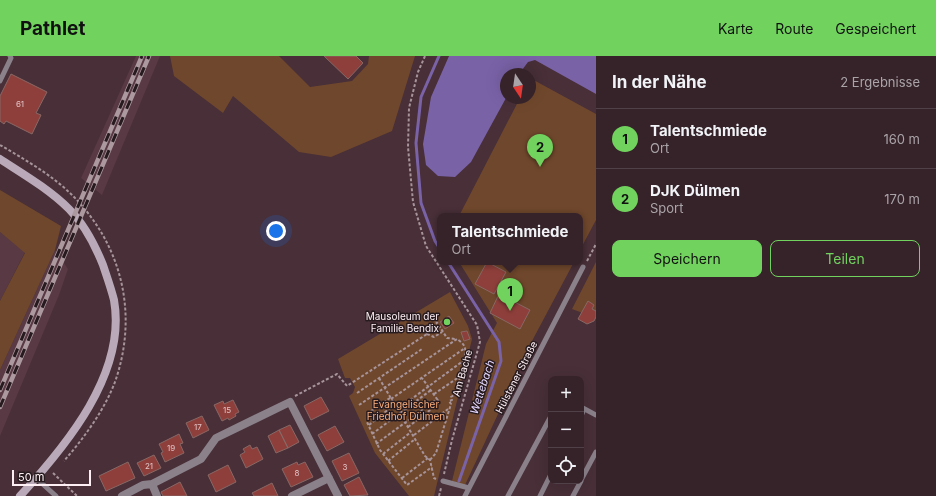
<!DOCTYPE html>
<html lang="de">
<meta charset="utf-8">
<style>
body{margin:0;font-family:Inter,sans-serif;background:#3d2b32;color:#f1f3f6}
.controls{position:absolute;right:12px;bottom:12px;display:grid;overflow:hidden;border-radius:8px;box-shadow:0 4px 16px #0002}
.controls button{width:36px;height:36px;display:grid;place-items:center;padding:0;border:0;border-bottom:1px solid #504047;background:#36232a;color:#f1f3f6;font:20px sans-serif}
.compass{position:absolute;left:500px;top:12px;width:36px;height:36px;border-radius:50%;background:#36232a;box-shadow:0 4px 16px #0002;rotate:167deg}
.scale{position:absolute;left:12px;bottom:10px;width:79px;box-sizing:border-box;padding-left:4px;border:2px solid #fdeff4;border-top:0;font-size:11px;line-height:14px;white-space:nowrap;color:#fdeff4;-webkit-text-stroke:3px #271b1f;paint-order:stroke}
.you{position:absolute;left:276px;top:175px;width:14px;height:14px;margin:-10px;border:3px solid #fff;border-radius:50%;background:#1a73e8;box-shadow:0 0 0 6px #1a73e833}
.badge{display:grid;place-items:center;width:26px;height:26px;border-radius:50%;background:#71d25e;color:#111;font-size:13px;font-weight:700}
.pin{position:absolute;translate:-50% -33px;filter:drop-shadow(0 1px 2px #0008)}
.pin::after{content:'';position:absolute;top:21px;width:14px;height:12px;background:inherit;clip-path:polygon(0 0,100% 0,50% 100%)}
.popup{position:absolute;left:437px;top:157px;width:146px;height:52px;box-sizing:border-box;display:grid;place-content:center;border-radius:8px;background:#36232a;filter:drop-shadow(0 1px 3px #0005);font-size:13px;white-space:nowrap;color:#aaa4a8}
.popup b{font-size:15px;color:#f1f3f6}
.popup::after{content:'';position:absolute;left:50%;top:100%;margin-left:-8px;border:8px solid transparent;border-top-color:#36232a}
.list{margin:0;padding:0;list-style:none}
h2{display:flex;justify-content:space-between;align-items:center;height:52px;margin:0;padding:0 16px;font-size:17px}
h2 small{font-size:13px;font-weight:400;color:#aaa4a8}
.list li{display:grid;grid-template-columns:26px 1fr auto;gap:12px;align-items:center;box-sizing:border-box;height:60px;padding:0 16px;border-top:1px solid #504047}
.list b{display:block;font-size:15px;white-space:nowrap}
.list p{margin:0;font-size:13px;white-space:nowrap;color:#aaa4a8}
.list em{font-size:13px;font-style:normal;color:#aaa4a8}
.actions{display:flex;gap:8px;padding:12px 16px}
.actions a{flex:1;padding:9px 0;border:1px solid #71d25e;border-radius:8px;text-align:center;font-size:14px;color:#71d25e}
.actions .main{background:#71d25e;color:#111}
.icon{flex:none;width:22px;height:22px;fill:none;stroke:currentColor;stroke-width:2;stroke-linecap:round;stroke-linejoin:round}
.map{position:relative;flex:none;width:596px;height:440px;overflow:hidden}
header{display:flex;align-items:center;gap:24px;box-sizing:border-box;height:56px;padding:0 20px;background:#71d25e;color:#111}
header strong{font-size:19px}
nav{display:flex;gap:22px;margin-inline-start:auto;font-size:14px}
main{display:flex}
aside{flex:1;background:#36232a}
.map>svg:first-child{display:block}
</style>
<header>
<strong>Pathlet</strong>
<nav><a>Karte</a><a>Route</a><a>Gespeichert</a></nav>
</header>
<main>
<div class="map">
<svg width="596" height="440" viewBox="0 0 596 440">
<rect width="100%" height="100%" fill="#482f38"/>
<path fill="#583944" d="M136,0H160L102,139L81,122Z
M0,176L25,196L0,245Z
M55,194L68,213L59,239L0,380V314Z"/>
<path fill="#6f472c" d="M170,0H279L310,31L352,25L368,8L369,0H415L392,75L331,101L299,96L233,40L223,57L174,20Z
M530,22L596,58V164L580,194V160H459L520,42H530Z
M0,134L61,170L55,194L0,314V245L25,197L0,176Z
M459,206H574L532,285L465,429L452,425L486,288L497,267Z
M596,206V262L572,253Z
M450,236L468,270L472,283L434,440H409L375,397L349,340L353,337L355,331L350,322H345L338,303Z"/>
<path fill="#7a62a7" d="M449,0H596V38L535,4L528,6L519,18H506V42L471,106L455,121L438,120L426,109L423,88L431,41Z"/>
<g fill="none" stroke-linecap="round" stroke-linejoin="round">
<path stroke="#7a62a7" stroke-width="3" d="M439,0L421,41L416,87L421,147L435,185L440,193
M448,206L499,286L501,305L459,425"/>
</g>
<path fill="#8e3f3b" stroke="#876865" d="M324,0H356L363,7L348,23Z
M11,18L47,36L36,57L41,59L32,78L6,65L4,68L0,65V40Z
M487,206L506,216L494,238L475,228Z
M499,238L530,254L520,273L490,257Z
M588,245L594,249L592,253L596,255V261L594,265L587,268L578,263Z
M449,260L454,267L445,273L440,266Z
M467,275L470,283L464,285L461,276Z
M321,341L329,355L311,364L304,350Z
M233,344L239,356L235,358L236,360L229,364L228,362L222,365L214,349L223,345L224,348Z
M202,360L209,374L193,382L186,367Z
M290,369L299,386L288,392L279,374Z
M335,370L344,386L327,395L318,379Z
M279,374L288,392L276,397L268,380Z
M179,378L183,387L180,388L184,397L165,406L161,397L163,396L159,388Z
M250,389L252,393L257,391L263,403L246,412L240,399L245,396L243,393Z
M349,397L359,417L342,425L332,405Z
M154,399L161,412L144,420L137,407Z
M128,406L135,422L106,435L99,420Z
M297,406L298,409L305,406L313,421L291,431L282,413Z
M228,409L236,426L216,436L208,419Z
M359,421L368,439L350,440L344,429Z
M180,426L187,440H163L161,436Z
M272,427L278,440H254L252,437Z"/>
<g fill="none" stroke-linecap="round" stroke-linejoin="round">
<path stroke="#a7949b" stroke-width="2" stroke-dasharray="3 2" stroke-linecap="butt" d="M425,0L418,16L409,52L408,91L413,146L426,190L477,269L480,286L452,384L444,418
M0,89C24,103 52,119 72,139C122,189 138,257 116,323C106,352 84,382 64,405
M587,205L596,188
M436,265L447,282L455,283
M427,278L434,281L442,276
M427,278L428,272L437,267
M379,322L425,400L430,404L434,422L436,423
M357,337L422,293
M434,338L459,321
M295,340L337,318L347,330L427,278
M390,342L371,355L367,366L380,394L407,429L432,411
M391,343L465,292
M359,349L457,283C460,285 464,288 465,292C467,305 458,327 454,339L451,341L452,344L449,345L451,348L436,397L430,404
M398,353L463,305
M369,369L394,349
M408,371L438,348L439,346L437,343
M372,378L431,334
M414,379L448,353
M376,388L437,343L422,322
M383,398L411,376
M388,405L415,383
M53,417L77,440
M402,422L428,402
M439,440L441,432"/>
<path stroke="#8b818a" stroke-width="5" d="M0,25L11,2L10,0
M581,351L596,359
M581,360L584,353
M36,422L56,440
M581,424L596,396
M443,425L469,432
M465,440L583,211
M508,440L551,360
M540,440L551,418
M573,440L581,425"/>
<path stroke="#8b818a" stroke-width="8" d="M122,440L143,429L152,428
M157,440L152,428L201,403L216,382L290,346L338,440
M292,440L329,422"/>
<path stroke="#baaab9" stroke-width="8" d="M0,103C23,118 49,133 69,153C85,169 95,189 103,209C107,221 111,232 114,244C127,317 66,390 20,440"/>
<defs>
<path id="rail" d="M0,334L142,0
M0,351L149,0"/>
</defs>
<use href="#rail" stroke="#ac99a0" stroke-width="4.5"/>
<use href="#rail" stroke="#271b1f" stroke-width="3" stroke-dasharray="9" stroke-linecap="butt"/>
</g>
<circle fill="#71d25e" stroke="#271b1f" stroke-width="1.5" cx="447" cy="266" r="4"/>
<g text-anchor="middle" stroke-width="3" stroke-linejoin="round" paint-order="stroke">
<g font-size="8" fill="#e1c3c6">
<text x="20" y="51">61</text>
<text x="227" y="357">15</text>
<text x="198" y="374">17</text>
<text x="171" y="395">19</text>
<text x="149" y="413">21</text>
<text x="345" y="414">3</text>
<text x="297" y="420">8</text>
</g>
<g font-size="10" fill="#fdeff4" stroke="#271b1f" text-anchor="end">
<text x="439" y="264">Mausoleum der<tspan x="439" dy="12">Familie Bendix</tspan></text>
</g>
<g font-size="10" fill="#fdeff4" stroke="#271b1f">
<text transform="translate(462 317) rotate(-74)" y="4">Am Bache</text>
<text transform="translate(516 321) rotate(-63)" y="4">Hülstener Straße</text>
</g>
<g font-size="10" fill="#f8ad7b" stroke="#271b1f">
<text x="406" y="352">Evangelischer<tspan x="406" dy="12">Friedhof Dülmen</tspan></text>
</g>
<g font-size="11" font-style="italic" fill="#e3d7fe" stroke="#271b1f">
<text transform="translate(482 331) rotate(-72)" y="4">Wettebach</text>
</g>
</g>
</svg>
<div class="controls">
<button>+</button>
<button>−</button>
<button><svg class="icon" aria-label="locate" viewBox="0 0 24 24"><circle cx="12" cy="12" r="6"/><path d="M12 2v4M12 18v4M2 12h4M18 12h4"/></svg></button>
</div>
<svg class="compass" viewBox="-18 -18 36 36"><path d="M0-13l5 13h-10z" fill="#e53935"/><path d="M0 13l5-13h-10z" fill="#aaa4a8"/></svg>
<div class="scale">50 m</div>
<div class="you"></div>
<div class="pin badge" style="left:510px;top:255px">1</div>
<div class="popup"><b>Talentschmiede</b>Ort</div>
<div class="pin badge" style="left:540px;top:111px">2</div>
</div>
<aside>
<h2>In der Nähe<small>2 Ergebnisse</small></h2>
<ul class="list">
<li><span class="badge">1</span><div><b>Talentschmiede</b><p>Ort</p></div><em>160 m</em></li>
<li><span class="badge">2</span><div><b>DJK Dülmen</b><p>Sport</p></div><em>170 m</em></li>
</ul>
<div class="actions"><a class="main">Speichern</a><a>Teilen</a></div>
</aside>
</main>
